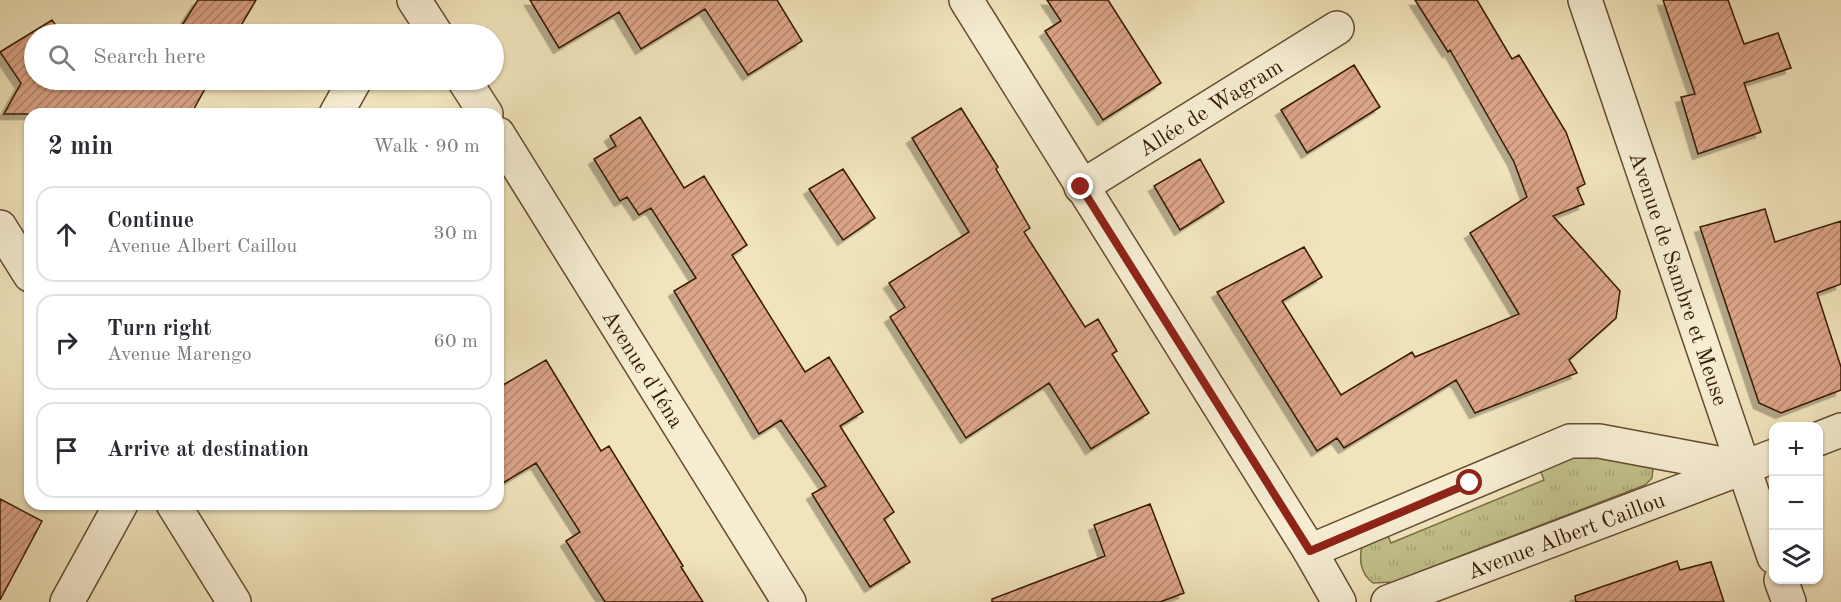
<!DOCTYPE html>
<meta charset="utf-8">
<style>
body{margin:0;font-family:"Old Standard TT",serif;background:#f7f7f7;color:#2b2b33}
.controls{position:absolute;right:18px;bottom:18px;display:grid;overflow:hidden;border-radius:12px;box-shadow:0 2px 4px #0004}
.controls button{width:54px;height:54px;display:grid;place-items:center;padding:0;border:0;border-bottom:2px solid #e1e1e2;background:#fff;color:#2b2b33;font:30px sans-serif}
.stop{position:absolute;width:18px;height:18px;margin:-14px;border:4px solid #8f2418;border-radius:50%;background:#fff}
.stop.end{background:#8f2418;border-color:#fff;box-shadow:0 2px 6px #0008}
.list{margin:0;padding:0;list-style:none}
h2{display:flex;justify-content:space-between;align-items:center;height:78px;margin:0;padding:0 24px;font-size:26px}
h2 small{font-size:20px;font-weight:400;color:#7c7c81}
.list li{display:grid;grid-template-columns:39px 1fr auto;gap:18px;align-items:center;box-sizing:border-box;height:96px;margin:0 12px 12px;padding:0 12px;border:2px solid #e1e1e2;border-radius:18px}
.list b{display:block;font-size:22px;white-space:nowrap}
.list p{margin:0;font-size:20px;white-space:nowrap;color:#7c7c81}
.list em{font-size:20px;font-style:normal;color:#7c7c81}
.icon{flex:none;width:33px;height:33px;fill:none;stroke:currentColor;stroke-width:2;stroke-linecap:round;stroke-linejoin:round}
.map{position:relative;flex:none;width:1841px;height:602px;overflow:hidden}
.search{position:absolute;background:#fff;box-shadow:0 2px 4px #0004;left:24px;top:24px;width:480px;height:66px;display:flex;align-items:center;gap:15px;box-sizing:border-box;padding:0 21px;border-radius:33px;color:#7c7c81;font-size:22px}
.panel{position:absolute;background:#fff;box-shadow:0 2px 4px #0004;left:24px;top:108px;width:480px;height:402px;border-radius:18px}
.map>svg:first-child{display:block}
</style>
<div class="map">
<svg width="1841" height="602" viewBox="0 0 1841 602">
<defs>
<pattern id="grass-tufts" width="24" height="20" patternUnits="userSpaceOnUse" patternTransform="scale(1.5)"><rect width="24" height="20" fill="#c2c18b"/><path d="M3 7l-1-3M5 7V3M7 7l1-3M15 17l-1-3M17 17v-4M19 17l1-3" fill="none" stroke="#a7a576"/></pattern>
<pattern id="building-hatch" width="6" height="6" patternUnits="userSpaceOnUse" patternTransform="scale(1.5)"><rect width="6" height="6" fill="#dca488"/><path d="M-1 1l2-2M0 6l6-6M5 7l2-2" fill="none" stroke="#b3856d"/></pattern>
<filter id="shadow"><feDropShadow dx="-5.5" dy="5.5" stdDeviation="0" flood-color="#0004"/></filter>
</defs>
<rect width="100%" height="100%" fill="#f1e4bc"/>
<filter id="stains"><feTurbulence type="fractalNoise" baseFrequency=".00333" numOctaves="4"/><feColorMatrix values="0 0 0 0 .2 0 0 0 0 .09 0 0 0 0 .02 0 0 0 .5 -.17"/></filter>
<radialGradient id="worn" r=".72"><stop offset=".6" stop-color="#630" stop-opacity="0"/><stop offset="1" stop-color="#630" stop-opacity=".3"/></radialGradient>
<path fill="url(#grass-tufts)" stroke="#7c6e46" stroke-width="1.5" d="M1575,452L1653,468L1652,478L1645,485L1393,582L1373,583C1360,573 1359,560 1362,545L1386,531L1391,543L1544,480L1539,467Z"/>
<path fill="url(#building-hatch)" stroke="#351a02" stroke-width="1.5" filter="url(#shadow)" d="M198,0H256L236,34H187L179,30Z
M530,0H777L802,41L748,75L705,9L641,49L619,12L559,48Z
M1047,0H1108L1161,83L1103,120L1045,31L1061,21Z
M1415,0H1477L1512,59L1519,55L1566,132L1585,184L1577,188L1584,204L1553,216L1620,291L1616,318L1569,360L1577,373L1475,413L1456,380L1344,448L1337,438L1317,451L1217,292L1304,247L1322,277L1282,301L1341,395L1412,352L1415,357L1519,314L1470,233L1527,197L1514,162L1450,50L1448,52Z
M1663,0H1728L1744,44L1778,33L1791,68L1744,83L1761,132L1698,154L1681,97L1695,94Z
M52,20L62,34H34V80H210L191,114H4L21,83L0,52Z
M1354,65L1380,107L1307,153L1281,110Z
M961,108L998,167L996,169L1030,228L1024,232L1085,327L1098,319L1117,351L1112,354L1149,413L1091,449L1049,383L966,438L890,317L905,307L889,283L969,232L912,138Z
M640,117L684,188L704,176L747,245L732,255L805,372L829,357L863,412L840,426L894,512L884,519L910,562L870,587L812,494L826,486L781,420L759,434L674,291L696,278L651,208L639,215L627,197L620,201L594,159L616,146L610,136Z
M1200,159L1224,202L1180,230L1154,186Z
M843,169L875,218L843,240L809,189Z
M1765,209L1775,242L1841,221V284L1817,293L1841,367V390L1781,413L1759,403L1700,227Z
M546,360L601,451L609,446L683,566L681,567L703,602H605L566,541L580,532L536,463L498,486V388Z
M0,499L42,521L0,600Z
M1150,504L1184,593L1160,602H992V599L1105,556L1094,525Z
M1677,561L1680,570L1711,562L1724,602H1576L1575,596Z"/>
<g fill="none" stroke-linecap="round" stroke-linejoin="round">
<defs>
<g id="street">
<path d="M414,0L436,34"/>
<path d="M966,0L1310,551L1339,602"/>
<path id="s1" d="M1585,0L1774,557"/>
<path d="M464,80L486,114"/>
<path d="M336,114L355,80"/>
<path id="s2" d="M498,134L789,602"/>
<path id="s3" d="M1081,187L1337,28"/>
<path d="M0,227L30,275"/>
<path d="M1818,439L1841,430"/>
<path d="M173,504L234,602"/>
<path d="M1310,551L1570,441H1599L1744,468"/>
<path d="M1781,580L1789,602"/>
<path d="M67,602L121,504"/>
<path id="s4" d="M1388,602L1774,456"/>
</g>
</defs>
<use href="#street" stroke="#644c30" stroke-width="36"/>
<use href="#street" stroke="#f6edd3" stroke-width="33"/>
</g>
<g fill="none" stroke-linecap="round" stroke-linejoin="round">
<path stroke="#8f2418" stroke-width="8" d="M1081,187L1310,551L1470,483"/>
</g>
<g text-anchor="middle" stroke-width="5" stroke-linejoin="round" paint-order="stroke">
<g font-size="22" fill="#351a02" stroke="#f6edd3">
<text dy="8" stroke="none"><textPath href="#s3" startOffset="152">Allée de Wagram</textPath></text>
<text dy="8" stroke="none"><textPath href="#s1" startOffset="294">Avenue de Sambre et Meuse</textPath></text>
<text dy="8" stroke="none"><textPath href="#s2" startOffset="276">Avenue d'Iéna</textPath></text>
<text dy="8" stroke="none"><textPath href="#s4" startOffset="190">Avenue Albert Caillou</textPath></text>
</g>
</g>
<rect width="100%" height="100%" filter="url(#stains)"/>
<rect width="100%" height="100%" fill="url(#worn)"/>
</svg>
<div class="controls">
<button>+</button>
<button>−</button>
<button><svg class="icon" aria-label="layers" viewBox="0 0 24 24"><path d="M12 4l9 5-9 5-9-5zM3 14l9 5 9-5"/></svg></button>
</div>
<div class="stop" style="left:1470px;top:483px"></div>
<div class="stop end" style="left:1081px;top:187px"></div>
<div class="search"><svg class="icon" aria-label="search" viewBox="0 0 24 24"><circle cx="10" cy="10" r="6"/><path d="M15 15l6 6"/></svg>Search here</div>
<section class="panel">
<h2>2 min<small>Walk · 90 m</small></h2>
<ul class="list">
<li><svg class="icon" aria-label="ahead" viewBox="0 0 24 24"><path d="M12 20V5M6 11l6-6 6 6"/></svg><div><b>Continue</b><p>Avenue Albert Caillou</p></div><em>30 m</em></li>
<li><svg class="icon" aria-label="right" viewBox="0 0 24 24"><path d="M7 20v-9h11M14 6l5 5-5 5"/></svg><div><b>Turn right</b><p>Avenue Marengo</p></div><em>60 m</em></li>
<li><svg class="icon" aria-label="arrive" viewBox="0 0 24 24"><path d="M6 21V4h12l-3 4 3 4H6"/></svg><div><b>Arrive at destination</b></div></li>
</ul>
</section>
</div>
